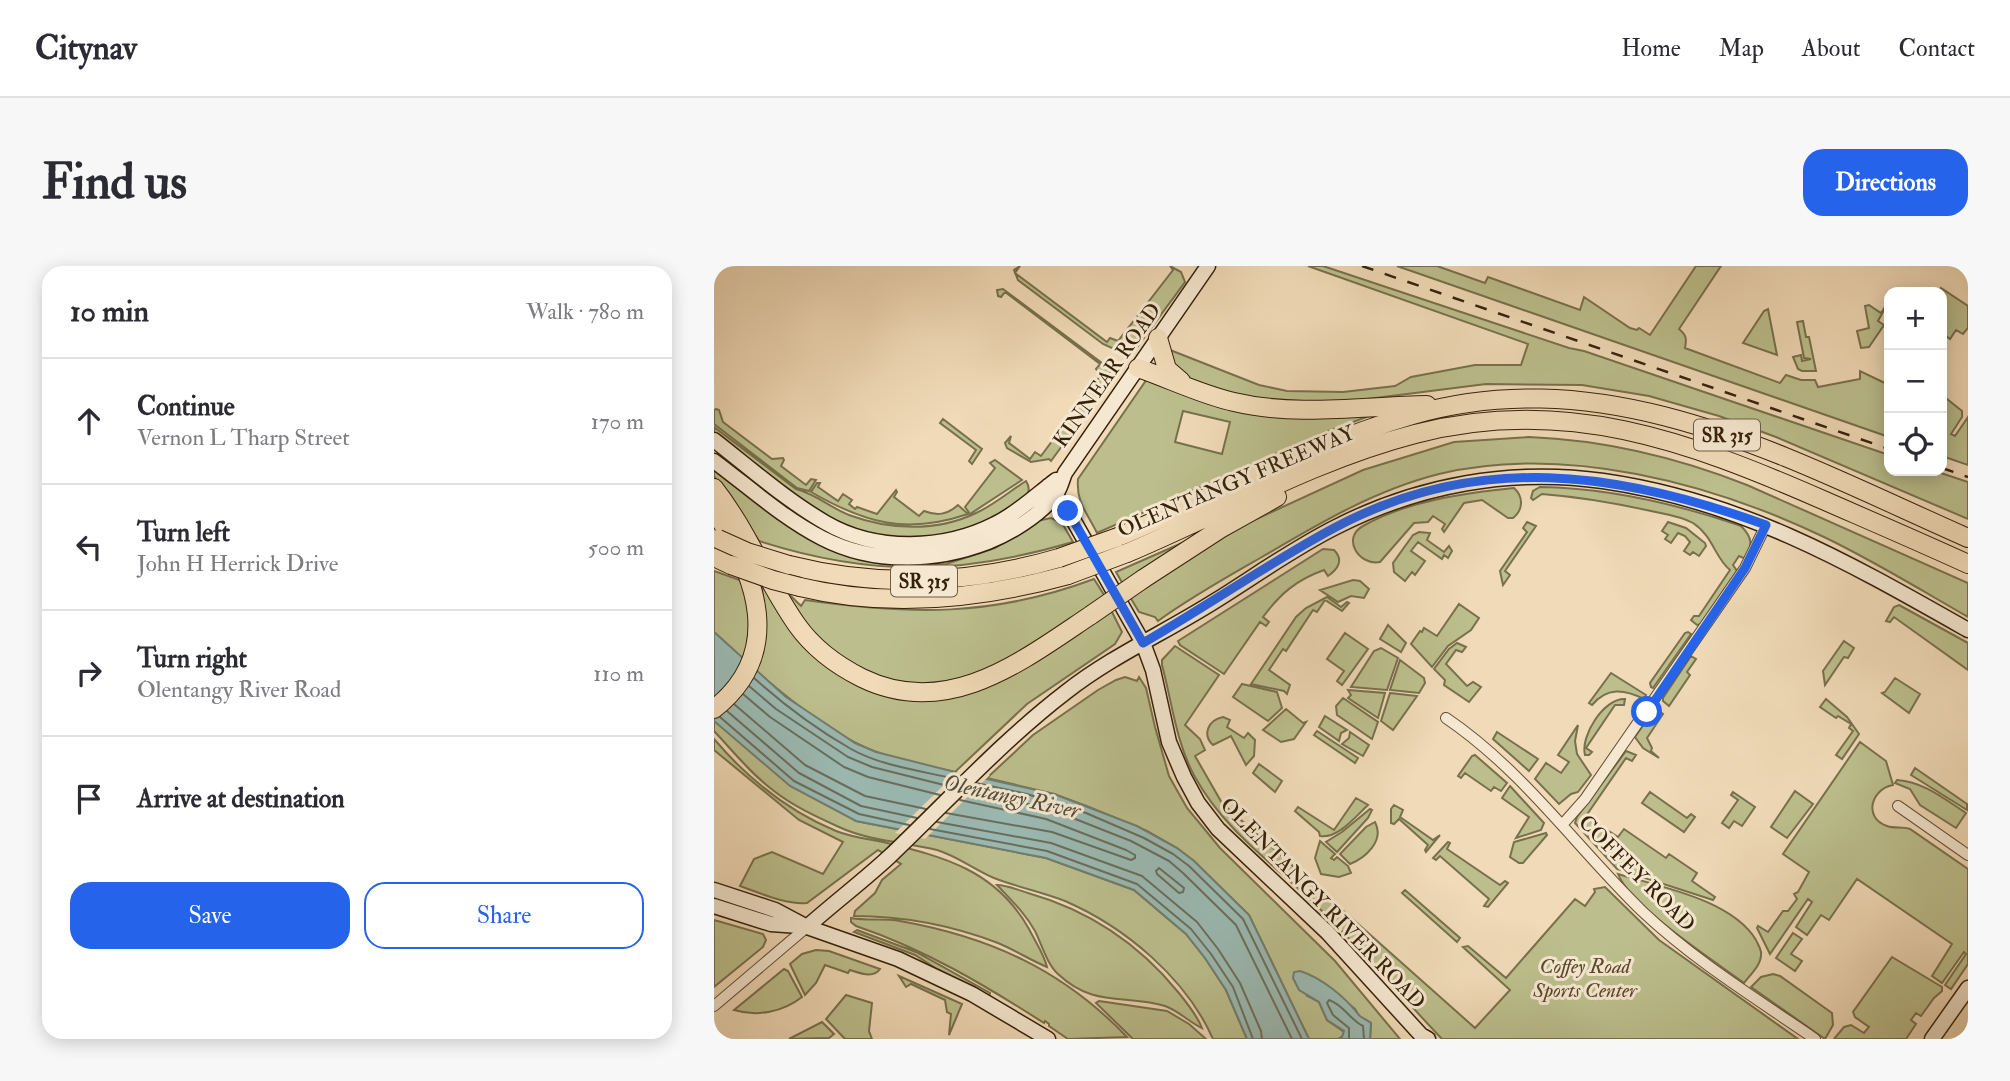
<!DOCTYPE html>
<meta charset="utf-8">
<style>
body{margin:0;font-family:"IM FELL Double Pica",serif;background:#f7f7f7;color:#2b2b33}
.controls{position:absolute;right:21px;top:21px;display:grid;overflow:hidden;border-radius:14px;box-shadow:0 4px 18px #0003}
.controls button{width:63px;height:63px;display:grid;place-items:center;padding:0;border:0;border-bottom:2px solid #e1e1e2;background:#fff;color:#2b2b33;font:35px sans-serif}
.stop{position:absolute;width:21px;height:21px;margin:-16px;border:5px solid #2563eb;border-radius:50%;background:#fff}
.stop.end{background:#2563eb;border-color:#fff;box-shadow:0 2px 7px #0008}
.list{margin:0;padding:0;list-style:none}
h2{display:flex;justify-content:space-between;align-items:center;height:91px;margin:0;padding:0 28px;font-size:30px}
h2 small{font-size:23px;font-weight:400;color:#7c7c81}
.list li{display:grid;grid-template-columns:46px 1fr auto;gap:21px;align-items:center;box-sizing:border-box;height:126px;padding:0 28px;border-top:2px solid #e1e1e2}
.list b{display:block;font-size:26px;white-space:nowrap}
.list p{margin:0;font-size:23px;white-space:nowrap;color:#7c7c81}
.list em{font-size:23px;font-style:normal;color:#7c7c81}
.actions{display:flex;gap:14px;padding:21px 28px}
.actions a{flex:1;padding:16px 0;border:2px solid #2563eb;border-radius:21px;text-align:center;font-size:24px;color:#2563eb}
.actions .main{background:#2563eb;color:#fff}
.icon{flex:none;width:38px;height:38px;fill:none;stroke:currentColor;stroke-width:2;stroke-linecap:round;stroke-linejoin:round}
.map{position:relative;flex:none;width:1254px;height:773px;overflow:hidden;border-radius:21px}
header{display:flex;align-items:center;gap:42px;box-sizing:border-box;height:98px;padding:0 35px;background:#fff;border-bottom:2px solid #e1e1e2}
header strong{font-size:33px}
nav{display:flex;gap:38px;margin-inline-start:auto;font-size:24px}
.intro{display:flex;align-items:center;justify-content:space-between;box-sizing:border-box;height:168px;padding:0 42px}
h1{margin:0;font-size:49px}
.button{padding:18px 32px;border-radius:21px;background:#2563eb;color:#fff;font-size:24px;font-weight:700}
main{display:flex;gap:42px;padding:0 42px}
aside{flex:1;background:#fff;border-radius:21px;box-shadow:0 4px 18px #0003}
.map>svg:first-child{display:block}
</style>
<header>
<strong>Citynav</strong>
<nav><a>Home</a><a>Map</a><a>About</a><a>Contact</a></nav>
</header>
<div class="intro"><h1>Find us</h1><a class="button">Directions</a></div>
<main>
<aside>
<h2>10 min<small>Walk · 780 m</small></h2>
<ul class="list">
<li><svg class="icon" aria-label="ahead" viewBox="0 0 24 24"><path d="M12 20V5M6 11l6-6 6 6"/></svg><div><b>Continue</b><p>Vernon L Tharp Street</p></div><em>170 m</em></li>
<li><svg class="icon" aria-label="left" viewBox="0 0 24 24"><path d="M17 20v-9H6M10 6l-5 5 5 5"/></svg><div><b>Turn left</b><p>John H Herrick Drive</p></div><em>500 m</em></li>
<li><svg class="icon" aria-label="right" viewBox="0 0 24 24"><path d="M7 20v-9h11M14 6l5 5-5 5"/></svg><div><b>Turn right</b><p>Olentangy River Road</p></div><em>110 m</em></li>
<li><svg class="icon" aria-label="arrive" viewBox="0 0 24 24"><path d="M6 21V4h12l-3 4 3 4H6"/></svg><div><b>Arrive at destination</b></div></li>
</ul>
<div class="actions"><a class="main">Save</a><a>Share</a></div>
</aside>
<div class="map">
<svg width="1254" height="773" viewBox="0 0 1254 773">
<rect width="100%" height="100%" fill="#f0dab7"/>
<filter id="stains"><feTurbulence type="fractalNoise" baseFrequency=".00286" numOctaves="4"/><feColorMatrix values="0 0 0 0 .2 0 0 0 0 .09 0 0 0 0 .02 0 0 0 .5 -.17"/></filter>
<radialGradient id="worn" r=".72"><stop offset=".6" stop-color="#630" stop-opacity="0"/><stop offset="1" stop-color="#630" stop-opacity=".3"/></radialGradient>
<path fill="#bcbf8d" stroke="#78704c" stroke-width="2" fill-rule="evenodd" d="M306,0L301,7L393,76L396,72L404,75L459,4L456,0L467,6L471,16L421,84L411,88L389,78L304,14L300,4Z
M594,0H609L855,82L870,85L1175,189V205H1221L1254,216V253L1062,171L1005,150L935,130L868,119L772,118L598,140L527,132L462,108L456,84L545,119L573,125L629,126L681,120L697,111L761,99H807L814,78Z
M683,0H723L771,17L774,11L866,44L870,31L916,62L923,64L925,62L936,69L982,0H1007L965,63C972,69 973,72 971,82L1066,117L1072,109L1087,114H1101L1104,121L1146,113V105L1175,119V171Z
M1227,22L1254,40V62L1249,68L1242,64L1236,73L1228,67V26H1225Z
M289,23L396,103V114L337,195L335,193L317,196L293,182L291,177L297,170L295,177L316,193L321,186L327,190L387,109L382,103L386,98L291,26L287,31L284,30L283,24Z
M1175,35L1164,55L1170,59L1155,81L1147,82L1143,65L1155,62L1151,40L1155,39L1167,47Z
M1054,43L1063,89L1029,77L1050,45Z
M1089,55L1092,71H1095L1102,105H1088L1084,103L1079,91L1087,89L1088,95L1097,93L1090,92L1083,56Z
M433,113C474,127 517,146 561,151C594,154 625,150 658,147V149L609,167L383,267C373,246 362,237 364,213ZM469,145L516,156L508,188L461,176Z
M1228,129L1248,145V151L1237,168L1241,170L1254,151V199L1228,190Z
M2,143L5,144L9,156L58,193L69,192L70,194L67,200L92,219L97,213L102,214L95,225L83,222L0,158V144Z
M229,153L268,183L258,198L255,195L262,184L226,157Z
M0,161L82,223C102,228 117,242 135,249C175,264 223,266 262,247C280,239 296,225 312,215C321,229 306,235 296,242C238,277 167,284 107,248C95,241 84,230 73,222C49,203 24,185 0,167Z
M815,171C891,174 962,191 1033,219L1254,317V351C1207,324 1160,295 1110,271C997,217 851,178 725,208C661,224 604,258 548,291C513,311 477,331 444,355L441,351L425,346L416,331L499,273L649,204L740,176Z
M281,194L308,214L256,248L251,241L281,202L276,197Z
M0,201L127,287L162,297L210,300L232,298L281,282L323,255L337,252L348,257L359,276C247,309 157,311 45,275L17,232L0,210Z
M103,217H106L104,221L124,235L129,228L138,234L135,238L141,243L143,241L163,248L182,224L183,226L180,231L205,250L210,245C223,250 233,249 244,239L254,248C192,269 151,257 97,226Z
M826,221C894,222 963,238 1027,260C1039,272 1038,278 1032,293L1025,290L1019,299L1023,305L987,358L983,359L977,354L980,350H985L1016,304C1001,292 999,270 979,257C967,250 951,248 937,245C901,237 865,231 828,228L819,234L817,232L819,225Z
M800,222C810,231 809,244 799,252H794L768,234L750,237L730,266L728,263L731,258L719,250L714,256L700,257L666,296C645,300 627,272 649,260C693,235 750,227 800,222Z
M813,256L822,260L791,305L796,309L789,319L786,305L813,266L809,262Z
M954,256L972,262L991,277L992,280L985,290L979,286L976,289L970,285L976,276L971,270L964,267L957,277L951,273L954,269L948,265Z
M705,266L716,267L713,274L730,286L735,280L738,285L734,292L730,289L728,293L704,276L697,285L711,295L701,309L698,306L691,315L680,306L679,297L699,269Z
M468,277L469,281L410,320L402,306Z
M609,283L620,284C630,294 624,303 614,310L610,304C582,314 566,328 549,351L555,356L552,360L546,356L510,408L466,379L464,375Z
M0,305L31,316L38,355L30,394L0,366Z
M380,313L392,332L267,409L212,421L159,411L101,373L71,328L77,330L87,340L91,334C197,349 278,351 380,313Z
M639,314L646,315L655,323L650,332L637,330L624,336L606,324Z
M48,322L56,325L108,396L238,431C298,418 347,377 397,344L408,366L401,378L313,438L241,506C209,498 172,493 142,477C108,460 70,429 41,404C50,373 52,354 48,322Z
M613,331L627,341L633,336L635,337L628,345L611,334L603,346L599,344L572,385L569,383L555,404L576,419L573,428L570,425L537,418L582,351L592,342Z
M745,338L765,352L757,364L734,380L718,401L697,378L706,365L708,366L710,362L723,370Z
M1185,339L1254,377V404L1180,351L1176,356L1172,355L1180,341Z
M674,359L692,377L687,386L666,373Z
M974,366L977,368L939,422L937,421L936,417L971,367Z
M631,367L654,383L628,419L623,415L630,405L613,393Z
M1130,375L1140,382L1134,392L1130,391L1111,419L1109,405Z
M743,377L752,381L748,386L742,384L732,398L753,420L759,416L767,421L755,436L730,419L731,414L720,403L735,383Z
M461,380L505,409L471,459L486,473L491,484L481,490L508,537L761,762L796,724L749,681L754,680L792,712L861,633L871,640L881,626L880,623L891,621L945,674L1084,773H728C688,731 650,686 608,645C564,601 511,566 481,511C462,477 458,436 448,399V394Z
M667,382L684,392L673,424L637,421L660,385Z
M977,390L982,393L973,406L976,409L955,440L949,435V432Z
M686,394L710,412L711,417L705,427L676,424Z
M897,407L932,429L930,433C910,423 893,421 878,439L875,437Z
M411,411L423,415L425,411L432,422L441,461L455,510L473,542L506,582L621,695L686,773H656L657,757L645,750L641,743L625,730L592,729L605,736L613,754L630,766L628,771L624,773H595L535,649L480,595L463,582L433,565L375,541L340,528L273,512L319,469L384,424L402,414Z
M1181,412L1206,428L1195,447L1168,427L1171,426Z
M528,418L563,426L568,442L554,455L519,431Z
M634,424L671,427L664,452L634,432L637,429Z
M676,427L703,430L679,464L667,455Z
M629,432L664,456L658,473L623,449L622,440Z
M911,433L910,439H901L872,482L878,486L875,489H871C866,470 890,432 911,433Z
M1112,433L1133,451L1145,468L1128,493L1122,489L1139,465L1135,462L1137,458L1124,450L1122,452L1106,441Z
M572,443L589,457L592,456L580,473L567,476L549,464Z
M944,444L949,448L933,472L938,482L937,485L945,492L929,482L921,471L939,445Z
M611,450L633,464L627,467L625,475L605,461Z
M509,451L516,454L513,461L530,472L534,467L541,474L540,490L532,499L517,470L499,479C488,469 494,454 509,451Z
M0,455L142,555L332,592L420,624L472,668L491,692L512,724L533,773H499C472,712 411,661 351,635C328,626 303,621 280,612C261,604 243,590 223,584C191,576 155,575 125,561C103,551 79,540 60,525C37,508 19,485 0,465Z
M864,459L861,475L863,488L877,509L864,526L857,528L845,538L821,513L832,497L847,507L855,496L844,489Z
M603,465L644,492L641,497L600,469Z
M636,466L655,479L649,490L628,478L635,472Z
M783,466L824,493L815,505L779,473Z
M0,473C34,513 74,545 122,565C137,571 153,573 169,576C230,591 282,604 315,663C321,675 330,688 333,701C316,694 301,684 284,677C237,659 189,650 140,650L141,645L161,627L168,614L187,598L164,584L93,637C72,639 46,627 26,620L40,593L58,586L109,608L129,576L85,554L0,484Z
M1146,476L1172,495L1179,519C1157,523 1149,552 1173,560C1181,563 1188,560 1196,563L1254,603V698L1237,723L1231,719L1252,688L1250,686L1228,717L1218,710L1238,678L1143,613L1115,654L1107,649L1093,669L1082,661L1098,636L1094,633L1056,688L1043,662L1044,660L1054,666L1069,645H1074L1083,633L1080,628L1084,626L1095,606L1069,588Z
M912,485L922,489L918,495L912,492L872,550L904,571L910,563L952,592L955,588L983,607L978,615L1001,631L999,634L903,603L861,557L863,551Z
M761,489L793,517L787,525L780,521L777,525L751,507L747,512L744,510L758,490Z
M545,498L568,515L561,526L539,507Z
M1201,502L1253,538V544L1197,509Z
M1183,514C1210,516 1229,532 1252,547L1242,562L1206,539L1196,523L1181,517Z
M796,520L830,557L827,564L802,572L815,551L788,532Z
M1081,525L1099,538L1073,572L1057,561Z
M936,526L973,552L977,548L981,551L970,566L928,537Z
M1019,526L1041,541L1028,560L1020,555L1015,562L1008,557L1024,534L1017,529Z
M642,532L654,539C642,550 624,573 606,570L605,566L581,545L584,541L620,564Z
M680,539L689,544L686,551L719,574L726,569L712,586L711,584L714,579L685,553L680,558L677,557V543Z
M656,543L658,544L654,552L623,586L612,576L628,566Z
M661,556C671,575 651,592 636,598L626,588L652,561Z
M832,567L833,569L809,597H805L796,591L800,576Z
M606,575L621,588L617,592L620,594L623,591L634,600L637,607L625,611L607,608L601,592Z
M734,576L736,577L733,583L786,619L791,615L794,617L774,641L770,640L775,633L726,590L722,594L719,592Z
M904,608C947,621 1018,634 1042,674C1044,679 1048,684 1047,689C1047,699 1036,709 1030,717C999,694 917,641 904,608Z
M283,619C293,619 304,624 314,627C374,644 425,678 464,726C473,737 483,749 488,762C475,756 465,745 451,740C410,728 380,742 344,708C333,698 328,679 321,665C311,647 297,634 283,619Z
M691,624L746,672L743,676L688,627Z
M137,652C153,655 170,652 186,655C276,671 349,704 413,771L354,773L335,760V758L331,755L330,757C269,718 210,683 142,660L137,656Z
M0,654L49,668L52,674L49,681L0,721Z
M143,664L202,686L276,727L275,730L223,703L201,689L140,666Z
M1079,667L1088,673L1077,688L1088,695L1081,705L1062,692Z
M102,684L115,685L166,703C159,713 146,707 136,704L134,707L111,699L102,717L91,729L76,698L88,688Z
M1178,691L1228,721V725L1220,732L1207,750L1202,747L1197,754L1202,758L1192,773H1120L1130,761L1137,759L1150,767L1155,761L1141,751L1139,746Z
M70,703L74,705L88,731C69,746 43,751 20,744Z
M1059,708L1066,710L1118,747L1119,759L1111,773L1037,721L1047,711Z
M185,710L248,738L235,769L237,748L233,746L231,734L197,718L192,721Z
M132,729L158,737L155,765L158,773H131L112,753Z
M385,735L453,745L475,758L492,773H419L382,737Z
M108,756L120,768L115,772L75,773Z"/>
<path fill="#9bbab3" stroke="#727d6f" stroke-width="2" d="M0,366L72,431L141,477L162,486L241,506L340,528L423,560L463,582L480,595L535,649L595,773H533L512,724L491,692L472,668L420,624L332,592L142,555L76,520L0,455Z
M586,705C608,712 631,731 644,748C647,752 653,754 657,757L656,773H624L628,771L630,765L613,754L605,736L585,724L579,712L580,706Z"/>
<path fill="#f0dab7" d="M246,503L276,509L211,573L181,567Z"/>
<g fill="none" stroke-linecap="round" stroke-linejoin="round">
<path stroke="#686e5e" stroke-width="2" d="M40,412C69,438 102,463 137,483C167,500 208,505 242,513
M35,420L62,443L134,491L158,501L234,520
M29,428L56,451L130,501L154,511L226,529
M20,438L91,499L151,530L212,543
M13,445L85,507L147,540L203,552
M6,451L80,515L145,548L195,559
M262,517L313,528L372,547L430,572L459,588L475,600L529,653L588,773
M255,525L336,543L417,575L455,595L469,607L522,659L578,773
M232,547L338,566L417,594L421,592V589L412,584L332,553L246,534
M223,556L337,577L428,610L483,656L504,683L526,717L547,765L548,773
M216,563L333,585L423,618L477,663L497,688L519,721L539,773
M445,602L470,622L469,626L465,627L443,608L442,605Z
M635,773V762L619,749L613,737L615,734C630,739 636,754 649,760L650,773"/>
<defs>
<path id="street" d="M732,452C810,505 862,581 929,646C981,695 1043,733 1101,773
M1184,540L1254,589
M848,559L871,533L1031,302L1052,259
M0,740L93,661"/>
<path id="secondary" d="M0,174C36,202 72,234 112,257C162,286 230,284 281,258C304,247 322,229 342,214
M0,195C35,221 69,252 108,272C160,299 222,296 274,276C297,267 324,250 340,231C346,225 348,214 351,207L494,0
M334,220L357,250L429,377L439,404L455,476L470,511L484,537L504,563L614,667L707,769L714,773
M0,624L61,644L93,661L184,693L258,728L334,773
M0,640L57,658L85,660
M93,661C120,637 149,615 175,591C233,536 288,475 352,426C398,390 452,366 501,335C541,310 580,282 622,261C704,219 797,202 889,215C1028,235 1134,296 1254,364
M1218,773L1254,722"/>
<path id="highway" d="M444,72L453,103L467,115
M424,102C456,113 488,129 520,136C583,151 649,140 713,139
M0,222C33,264 52,315 83,359C100,383 122,399 148,412C234,454 308,395 377,349
M0,244C42,309 72,386 0,443
M404,271C502,230 595,179 698,149C898,92 1077,194 1254,272
M413,287C508,247 600,194 701,168C850,129 974,175 1109,234C1157,255 1206,276 1254,298
M0,291L17,299
M75,299C166,322 256,318 345,292
M429,313L506,263L563,231
M86,321C176,343 267,333 354,309"/>
</defs>
<use href="#street" stroke="#644f35" stroke-width="12"/>
<use href="#secondary" stroke="#35210a" stroke-width="17"/>
<use href="#highway" stroke="#35210a" stroke-width="20"/>
<use href="#street" stroke="#f5e7d0" stroke-width="10"/>
<use href="#secondary" stroke="#f5e7d0" stroke-width="14"/>
<use href="#highway" stroke="#f0dab7" stroke-width="18"/>
<path stroke="#35210a" stroke-width="2.5" stroke-dasharray="12 12" stroke-linecap="butt" d="M648,0L1175,183
M1228,202L1254,211"/>
<defs>
<path id="highway-bridge" d="M4,273L33,286L75,299
M345,292L404,271
M17,299L59,314L86,321
M354,309L413,287
M377,349L429,313"/>
</defs>
<use href="#highway-bridge" stroke="#35210a" stroke-width="20" stroke-linecap="butt"/>
<use href="#highway-bridge" stroke="#f0dab7" stroke-width="18"/>
</g>
<g fill="none" stroke-linecap="round" stroke-linejoin="round">
<path stroke="#2563eb" stroke-width="9" d="M354,245L429,377C493,340 555,297 620,262C764,185 905,206 1052,259L1031,302L933,446"/>
</g>
<g text-anchor="middle" stroke-width="6" stroke-linejoin="round" paint-order="stroke">
<g fill="#f5e7d0" stroke="#6f5c45" stroke-width="2">
<rect x="980" y="153.5" width="66" height="31" rx="5"/>
<rect x="177" y="299.5" width="66" height="31" rx="5"/>
</g>
<g font-size="19" font-weight="bold" fill="#35210a">
<text x="1013" y="176">SR 315</text>
<text x="210" y="322">SR 315</text>
</g>
<g font-size="21" fill="#35210a" stroke="#f5e7d0">
<text transform="translate(393 109) rotate(-55)" y="7">KINNEAR ROAD</text>
<text transform="translate(522 215) rotate(-23)" y="7">OLENTANGY FREEWAY</text>
<text transform="translate(923 607) rotate(45)" y="7">COFFEY ROAD</text>
<text transform="translate(609 637) rotate(46)" y="7">OLENTANGY RIVER ROAD</text>
</g>
<g font-size="21" font-style="italic" fill="#57482b" stroke="#f5e7d0">
<text x="871" y="707">Coffey Road<tspan x="871" dy="24">Sports Center</tspan></text>
</g>
<g font-size="23" font-style="italic" fill="#544f3d" stroke="#f5e7d0">
<text transform="translate(298 530) rotate(12)" y="8">Olentangy River</text>
</g>
</g>
<rect width="100%" height="100%" filter="url(#stains)"/>
<rect width="100%" height="100%" fill="url(#worn)"/>
</svg>
<div class="controls">
<button>+</button>
<button>−</button>
<button><svg class="icon" aria-label="locate" viewBox="0 0 24 24"><circle cx="12" cy="12" r="6"/><path d="M12 2v4M12 18v4M2 12h4M18 12h4"/></svg></button>
</div>
<div class="stop" style="left:933px;top:446px"></div>
<div class="stop end" style="left:354px;top:245px"></div>
</div>
</main>
